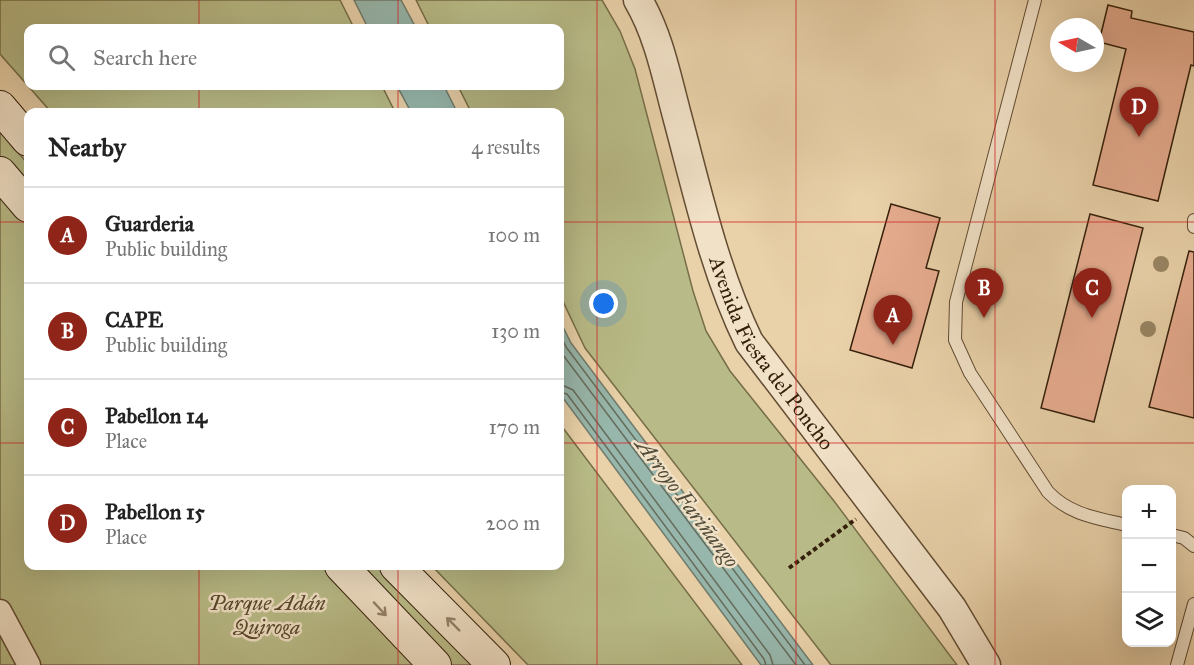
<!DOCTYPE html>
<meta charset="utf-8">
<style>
body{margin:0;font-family:"IM FELL Great Primer",serif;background:#f2f2f2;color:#222}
.controls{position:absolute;right:18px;bottom:18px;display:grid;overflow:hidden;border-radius:12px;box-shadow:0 6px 24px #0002}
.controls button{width:54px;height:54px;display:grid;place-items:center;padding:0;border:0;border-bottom:2px solid #e0e0e0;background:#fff;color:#222;font:30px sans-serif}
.compass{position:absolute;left:1050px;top:18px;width:54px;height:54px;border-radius:50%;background:#fff;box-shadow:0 6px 24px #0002;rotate:279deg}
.you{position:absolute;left:604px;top:304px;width:21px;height:21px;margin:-15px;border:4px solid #fff;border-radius:50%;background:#1a73e8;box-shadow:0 0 0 9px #1a73e833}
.badge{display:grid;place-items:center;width:39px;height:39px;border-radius:50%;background:#8f2418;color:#fff;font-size:20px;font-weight:700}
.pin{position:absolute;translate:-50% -50px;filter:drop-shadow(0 2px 3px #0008)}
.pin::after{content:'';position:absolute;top:32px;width:21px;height:18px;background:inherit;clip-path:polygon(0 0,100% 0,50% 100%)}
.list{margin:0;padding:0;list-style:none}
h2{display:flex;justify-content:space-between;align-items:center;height:78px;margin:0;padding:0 24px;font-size:26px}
h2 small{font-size:20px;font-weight:400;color:#767676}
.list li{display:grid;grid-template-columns:39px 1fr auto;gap:18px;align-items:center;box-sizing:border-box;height:96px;padding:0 24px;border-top:2px solid #e0e0e0}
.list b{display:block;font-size:22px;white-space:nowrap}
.list p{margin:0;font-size:20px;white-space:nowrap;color:#767676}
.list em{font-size:20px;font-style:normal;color:#767676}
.icon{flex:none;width:33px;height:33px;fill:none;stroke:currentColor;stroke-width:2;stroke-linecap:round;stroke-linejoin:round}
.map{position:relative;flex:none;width:1194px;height:665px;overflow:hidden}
.search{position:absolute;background:#fff;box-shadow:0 6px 24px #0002;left:24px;top:24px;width:540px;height:66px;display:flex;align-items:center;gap:15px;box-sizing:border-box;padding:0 21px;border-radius:12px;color:#767676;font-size:22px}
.panel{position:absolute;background:#fff;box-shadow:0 6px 24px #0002;left:24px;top:108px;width:540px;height:462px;border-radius:12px}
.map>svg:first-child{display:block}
</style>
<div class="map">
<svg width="1194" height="665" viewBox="0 0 1194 665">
<rect width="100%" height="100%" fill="#e9d1a9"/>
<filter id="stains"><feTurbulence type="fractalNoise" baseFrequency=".00333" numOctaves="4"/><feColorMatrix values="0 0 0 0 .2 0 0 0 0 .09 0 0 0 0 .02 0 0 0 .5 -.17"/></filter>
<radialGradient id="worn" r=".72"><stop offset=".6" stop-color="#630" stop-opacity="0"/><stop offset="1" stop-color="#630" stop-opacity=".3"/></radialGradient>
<path fill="#b8bb87" stroke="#766e49" stroke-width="1.5" d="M0,0H340L354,28H28V86H382L395,112H51L0,54Z
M416,0H602L620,31L635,69L693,291L706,331L730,371L834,501L957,665H831L585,348L560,295V112H471L458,86H560V28H430Z
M0,131L28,164V191L0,159Z
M0,193L28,225V566H327L420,665H0Z
M560,424L742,665H528L432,566H560Z
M354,566H382L479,665H450Z"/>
<path fill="#97b7ac" stroke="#707b6c" stroke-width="1.5" d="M354,0H401L416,28H368Z
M397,86H444L457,112H411Z
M560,321L571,343L813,665H761L560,394Z"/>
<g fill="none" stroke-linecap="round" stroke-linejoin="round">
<path stroke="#666c5c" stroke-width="1.5" d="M560,334L566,347L805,665
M560,351L796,665
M560,384L573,390L770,655L773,665
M560,392L567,394L764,659L766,665"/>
</g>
<path fill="#e6ac8f" stroke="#35200b" stroke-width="1.5" d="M1108,5L1132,11L1131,18L1194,32V66L1191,65L1158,201L1093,185L1126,49L1099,42Z
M891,204L940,218L926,268L939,271L912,368L850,350Z
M1090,214L1143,228L1094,422L1041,408Z
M1189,251L1194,252V418L1149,407Z"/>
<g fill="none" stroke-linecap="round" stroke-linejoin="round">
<defs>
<path id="service" d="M1035,0L956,302L955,340L970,373L1048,492C1070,515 1097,518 1126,525
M1194,220V227
M1172,535L1184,538L1194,546
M1177,665L1194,604"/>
<path id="minor" d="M0,611L29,665"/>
<g id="tertiary">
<path id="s1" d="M638,0C658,34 666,74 676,112C697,190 714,270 749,342L952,608L986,665"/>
</g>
<path id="secondary" d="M0,107L28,140
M0,173L28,206
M341,566L435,665
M396,566L494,665"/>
</defs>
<use href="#service" stroke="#624c32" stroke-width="14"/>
<use href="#minor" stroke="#624c32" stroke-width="25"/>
<use href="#tertiary" stroke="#624c32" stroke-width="31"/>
<use href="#secondary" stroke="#35200b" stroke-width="34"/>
<path stroke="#35200b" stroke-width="4" stroke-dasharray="4.5 3" stroke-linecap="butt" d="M789,568L856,519"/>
<use href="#service" stroke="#f1e1c7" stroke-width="12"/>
<use href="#minor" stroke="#f1e1c7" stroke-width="22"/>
<use href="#tertiary" stroke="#f1e1c7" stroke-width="28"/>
<use href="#secondary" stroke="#f1e1c7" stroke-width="32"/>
</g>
<g fill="#988563">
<circle cx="1161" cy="264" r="8"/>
<circle cx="1148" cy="329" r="8"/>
</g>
<defs><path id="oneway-shaft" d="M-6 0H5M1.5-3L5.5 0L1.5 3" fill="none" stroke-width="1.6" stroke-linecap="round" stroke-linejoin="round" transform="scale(1.5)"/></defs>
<g stroke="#938069">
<use href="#oneway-shaft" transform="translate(380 609) rotate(47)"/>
<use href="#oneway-shaft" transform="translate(453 624) rotate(-135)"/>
</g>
<path fill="none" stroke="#d62828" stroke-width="1.5" stroke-opacity="0.55" d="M199,0V28M398,0V28M597,0V665M796,0V665M995,0V665M199,86V112M398,86V112M0,222H28M560,222H1194M0,443H28M560,443H1194M199,566V665M398,566V665"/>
<g text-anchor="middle" stroke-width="5" stroke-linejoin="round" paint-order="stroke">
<g font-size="21" fill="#35200b" stroke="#f1e1c7">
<text dy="7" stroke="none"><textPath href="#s1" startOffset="381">Avenida Fiesta del Poncho</textPath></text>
</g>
<g font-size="21" font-style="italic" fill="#56472a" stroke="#f1e1c7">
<text x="267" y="610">Parque Adán<tspan x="267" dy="24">Quiroga</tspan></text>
</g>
<g font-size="22" font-style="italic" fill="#524d3b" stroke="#f1e1c7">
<text transform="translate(688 502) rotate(53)" y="8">Arroyo Fariñango</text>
</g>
</g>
<rect width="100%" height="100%" filter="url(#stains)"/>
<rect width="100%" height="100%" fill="url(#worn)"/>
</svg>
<div class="controls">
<button>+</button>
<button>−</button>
<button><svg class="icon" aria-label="layers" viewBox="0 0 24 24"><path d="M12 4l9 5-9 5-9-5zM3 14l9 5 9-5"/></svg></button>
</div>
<svg class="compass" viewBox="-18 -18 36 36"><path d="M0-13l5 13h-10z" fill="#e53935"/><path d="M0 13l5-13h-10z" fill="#767676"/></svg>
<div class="you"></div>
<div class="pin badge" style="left:893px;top:345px">A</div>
<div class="pin badge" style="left:984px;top:318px">B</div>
<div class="pin badge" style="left:1092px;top:318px">C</div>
<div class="pin badge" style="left:1139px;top:137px">D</div>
<div class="search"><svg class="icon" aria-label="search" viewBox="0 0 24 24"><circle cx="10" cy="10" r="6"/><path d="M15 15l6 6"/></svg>Search here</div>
<section class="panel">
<h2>Nearby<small>4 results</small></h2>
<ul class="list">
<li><span class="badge">A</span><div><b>Guarderia</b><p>Public building</p></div><em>100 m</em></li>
<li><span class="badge">B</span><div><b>CAPE</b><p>Public building</p></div><em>130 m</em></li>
<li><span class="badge">C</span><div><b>Pabellon 14</b><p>Place</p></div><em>170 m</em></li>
<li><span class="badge">D</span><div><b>Pabellon 15</b><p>Place</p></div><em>200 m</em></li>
</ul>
</section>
</div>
